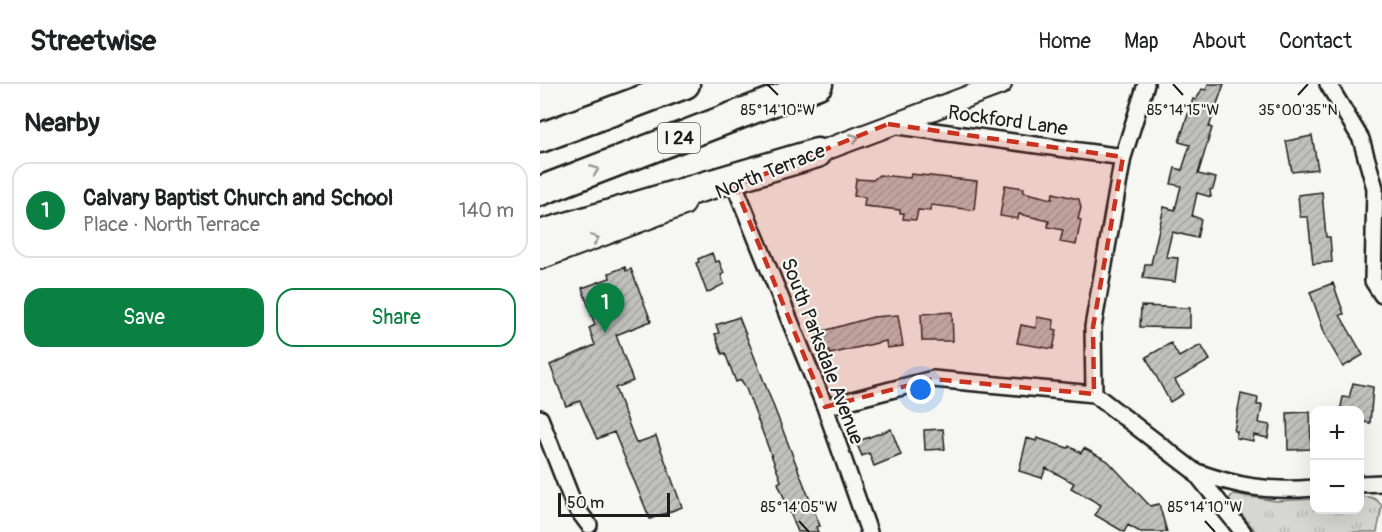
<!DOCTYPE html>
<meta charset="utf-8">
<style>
body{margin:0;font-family:Pangolin,sans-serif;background:#f2f2f2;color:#202124}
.controls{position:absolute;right:18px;bottom:18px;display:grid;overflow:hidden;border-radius:12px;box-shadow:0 6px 24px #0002}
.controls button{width:54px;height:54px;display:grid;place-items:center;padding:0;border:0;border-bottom:2px solid #e0e0e0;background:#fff;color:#202124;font:30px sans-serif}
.scale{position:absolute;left:18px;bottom:15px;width:112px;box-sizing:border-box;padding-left:6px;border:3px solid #1c1c1c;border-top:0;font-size:16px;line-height:21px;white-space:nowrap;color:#1c1c1c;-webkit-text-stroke:4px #f6f6f2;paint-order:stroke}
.you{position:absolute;left:381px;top:306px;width:21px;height:21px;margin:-15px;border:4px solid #fff;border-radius:50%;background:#1a73e8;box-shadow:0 0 0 9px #1a73e833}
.badge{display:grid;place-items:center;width:39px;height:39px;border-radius:50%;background:#0b8043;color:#fff;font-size:20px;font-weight:700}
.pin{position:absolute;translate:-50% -50px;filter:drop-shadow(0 2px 3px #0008)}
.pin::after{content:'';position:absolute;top:32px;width:21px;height:18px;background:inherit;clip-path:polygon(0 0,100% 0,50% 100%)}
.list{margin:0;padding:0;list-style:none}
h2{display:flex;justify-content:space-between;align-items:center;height:78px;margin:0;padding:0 24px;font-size:26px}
h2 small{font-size:20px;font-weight:400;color:#757577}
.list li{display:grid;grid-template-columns:39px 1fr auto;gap:18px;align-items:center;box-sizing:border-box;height:96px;margin:0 12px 12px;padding:0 12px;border:2px solid #e0e0e0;border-radius:18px}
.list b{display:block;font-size:22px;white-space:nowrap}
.list p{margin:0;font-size:20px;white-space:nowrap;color:#757577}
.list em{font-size:20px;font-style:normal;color:#757577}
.actions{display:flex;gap:12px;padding:18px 24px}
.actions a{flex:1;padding:14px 0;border:2px solid #0b8043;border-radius:18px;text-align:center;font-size:21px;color:#0b8043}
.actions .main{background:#0b8043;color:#fff}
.map{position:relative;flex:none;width:842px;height:448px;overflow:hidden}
header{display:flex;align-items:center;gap:36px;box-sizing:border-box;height:84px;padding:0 30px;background:#fff;border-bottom:2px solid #e0e0e0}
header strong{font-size:28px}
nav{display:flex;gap:33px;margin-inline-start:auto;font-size:21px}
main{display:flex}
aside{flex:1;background:#fff}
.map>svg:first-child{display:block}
</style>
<header>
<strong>Streetwise</strong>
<nav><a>Home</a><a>Map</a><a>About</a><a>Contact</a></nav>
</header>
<main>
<aside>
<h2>Nearby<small></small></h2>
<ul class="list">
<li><span class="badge">1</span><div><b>Calvary Baptist Church and School</b><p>Place · North Terrace</p></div><em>140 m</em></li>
</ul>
<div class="actions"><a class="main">Save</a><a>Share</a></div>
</aside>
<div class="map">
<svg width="842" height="448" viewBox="0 0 842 448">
<defs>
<pattern id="park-tufts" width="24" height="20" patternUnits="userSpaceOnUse" patternTransform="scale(1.5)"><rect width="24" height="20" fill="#d6d6d2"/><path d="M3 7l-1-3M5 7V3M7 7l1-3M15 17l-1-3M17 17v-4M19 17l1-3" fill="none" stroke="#b7b7b4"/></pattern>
<pattern id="building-hatch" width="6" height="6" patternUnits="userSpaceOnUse" patternTransform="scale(1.5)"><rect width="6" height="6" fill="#c0c0bd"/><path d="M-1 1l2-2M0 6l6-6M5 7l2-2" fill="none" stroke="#a4a4a2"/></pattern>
</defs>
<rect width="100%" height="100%" fill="#f6f6f2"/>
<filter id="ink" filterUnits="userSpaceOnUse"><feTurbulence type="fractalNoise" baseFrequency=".0167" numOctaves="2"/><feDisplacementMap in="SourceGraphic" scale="12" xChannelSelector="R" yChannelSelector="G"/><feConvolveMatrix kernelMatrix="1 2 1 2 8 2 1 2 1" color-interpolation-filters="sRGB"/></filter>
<g filter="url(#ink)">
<path fill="url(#park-tufts)" stroke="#797977" stroke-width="1.5" d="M693,410L736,417L774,415V426H820V413C830,412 835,413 842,422L837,448H716L689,415Z"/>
<path fill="url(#building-hatch)" stroke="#1c1c1c" stroke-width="1.5" d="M668,0H684L669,43L672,44L658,90L676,94L673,105L670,106L671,113L657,109L652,132L661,135L657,154L632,148L626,173L638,174L635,198L603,194L605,180H611L624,123L635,126L641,102L631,100L635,84L642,86L650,61L639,58L653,15L656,16L662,5L666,6Z
M772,52L778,85L752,88L746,57Z
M371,90L437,97L434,126L391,121L390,127L378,126L376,136L363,135L364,129H360V126L324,122L325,113L314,112L316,95L333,96L339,91L370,94Z
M465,101L484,104L483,108L512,115L513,109L539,115L541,124L538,135L541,136L536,161L520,158L523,146L508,143L509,137L479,130L478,135L460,132Z
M782,108L786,153H790L792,178L773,180L768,133H760L758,111Z
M172,169L175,178L179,177L184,189L181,191L184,200L167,209L156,179L159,178L158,175Z
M85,183L86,187L91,185L111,237L76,251L93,297L75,304L96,359L116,352L142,423L110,435L74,348L57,355L40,317L26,322L10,281L55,261L49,244L55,241L42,204L70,194L69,189Z
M793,199L804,230L800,231L823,271L803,283L786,253L770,208Z
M601,222L650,224V244L600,243Z
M412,228L413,257H382L381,230Z
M358,231L363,262L347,264L346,257L290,270L289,266L281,268L276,249L333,233Z
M199,233L280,442L276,443L278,448H258L238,399L241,397L205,302L201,296L196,298L185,269L182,270L175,250L179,249L176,241Z
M497,233L514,236L513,245L517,246L513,265L477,259L481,241L496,244Z
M631,259L639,273L661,261L670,276L635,296L643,310L630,318L606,273Z
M813,299L833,303L830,339L819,337V327H800L803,313L809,314Z
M701,310L718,314L717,321H722L719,339L730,341L728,354L714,351L713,357L696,354L697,347H694Z
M770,328L771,365L748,366L747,329Z
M351,345L361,371L334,382L329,369L322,372L316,358Z
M403,345L405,365L385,366L384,346Z
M487,354L496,357L497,354L528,364L529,362L541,369L544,364L568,377L610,422L619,420L627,448H600L588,441L584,448L555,431L561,421L531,404L534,399L506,384L502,394L479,387Z"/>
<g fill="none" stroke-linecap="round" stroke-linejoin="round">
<defs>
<path id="minor" d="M606,0L583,73L553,243L554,310L654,387L703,448
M788,0L821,55L835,104L833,197L842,211
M351,41L583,73
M195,102L285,323L329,448
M285,323L393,295L554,310
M0,334L34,421L49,441
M654,387C699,403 728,408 774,404
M820,400L842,399"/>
<path id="tertiary" d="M266,73L461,0
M0,175L144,121"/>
<path id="motorway" d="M0,54L145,0
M0,107L278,0
M0,151L277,69"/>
</defs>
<use href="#minor" stroke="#1c1c1c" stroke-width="20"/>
<use href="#tertiary" stroke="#1c1c1c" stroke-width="24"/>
<use href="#motorway" stroke="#1c1c1c" stroke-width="33"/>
<use href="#minor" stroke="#f6f6f2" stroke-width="15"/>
<use href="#tertiary" stroke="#f6f6f2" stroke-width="20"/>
<use href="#motorway" stroke="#f6f6f2" stroke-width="28"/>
</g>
<defs><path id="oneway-chevron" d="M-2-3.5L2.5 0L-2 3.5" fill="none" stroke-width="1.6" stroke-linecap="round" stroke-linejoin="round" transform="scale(1.5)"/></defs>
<g stroke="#949492">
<use href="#oneway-chevron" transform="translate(315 54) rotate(-22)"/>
<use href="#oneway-chevron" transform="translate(55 86) rotate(-21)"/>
<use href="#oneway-chevron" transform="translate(55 155) rotate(-21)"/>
</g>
</g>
<path fill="#c8321e" fill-opacity="0.2" stroke="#c8321e" stroke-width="4.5" stroke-dasharray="12 8" stroke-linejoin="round" d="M348,40L583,73L553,243L554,310L393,295L285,323L195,102Z"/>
<path fill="none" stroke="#1c1c1c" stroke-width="2" d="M227,0L238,11M633,0L643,11M758,11L768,0M259,437L269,448M665,437L675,448"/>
<g text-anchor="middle" stroke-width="4.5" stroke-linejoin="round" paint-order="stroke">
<rect fill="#f6f6f2" stroke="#5d5d5c" stroke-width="1.5" x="118" y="39" width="42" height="30" rx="4.5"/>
<g font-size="18" font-weight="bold" fill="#1c1c1c">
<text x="139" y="60">I 24</text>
</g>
<g font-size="20" fill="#1c1c1c" stroke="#f6f6f2">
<text transform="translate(468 36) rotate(8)" y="7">Rockford Lane</text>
<text transform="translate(230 87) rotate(-22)" y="7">North Terrace</text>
<text transform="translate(283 267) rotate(69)" y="7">South Parksdale Avenue</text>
</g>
</g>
<g font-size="15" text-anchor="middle" fill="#1c1c1c" stroke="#f6f6f2" stroke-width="4.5" stroke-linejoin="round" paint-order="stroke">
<text x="238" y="31">85°14'10"W</text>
<text x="643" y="31">85°14'15"W</text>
<text x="758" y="31">35°00'35"N</text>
<text x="259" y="428">85°14'05"W</text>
<text x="665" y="428">85°14'10"W</text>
</g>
</svg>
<div class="controls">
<button>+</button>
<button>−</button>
</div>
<div class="scale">50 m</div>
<div class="you"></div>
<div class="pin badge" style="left:65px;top:249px">1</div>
</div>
</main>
